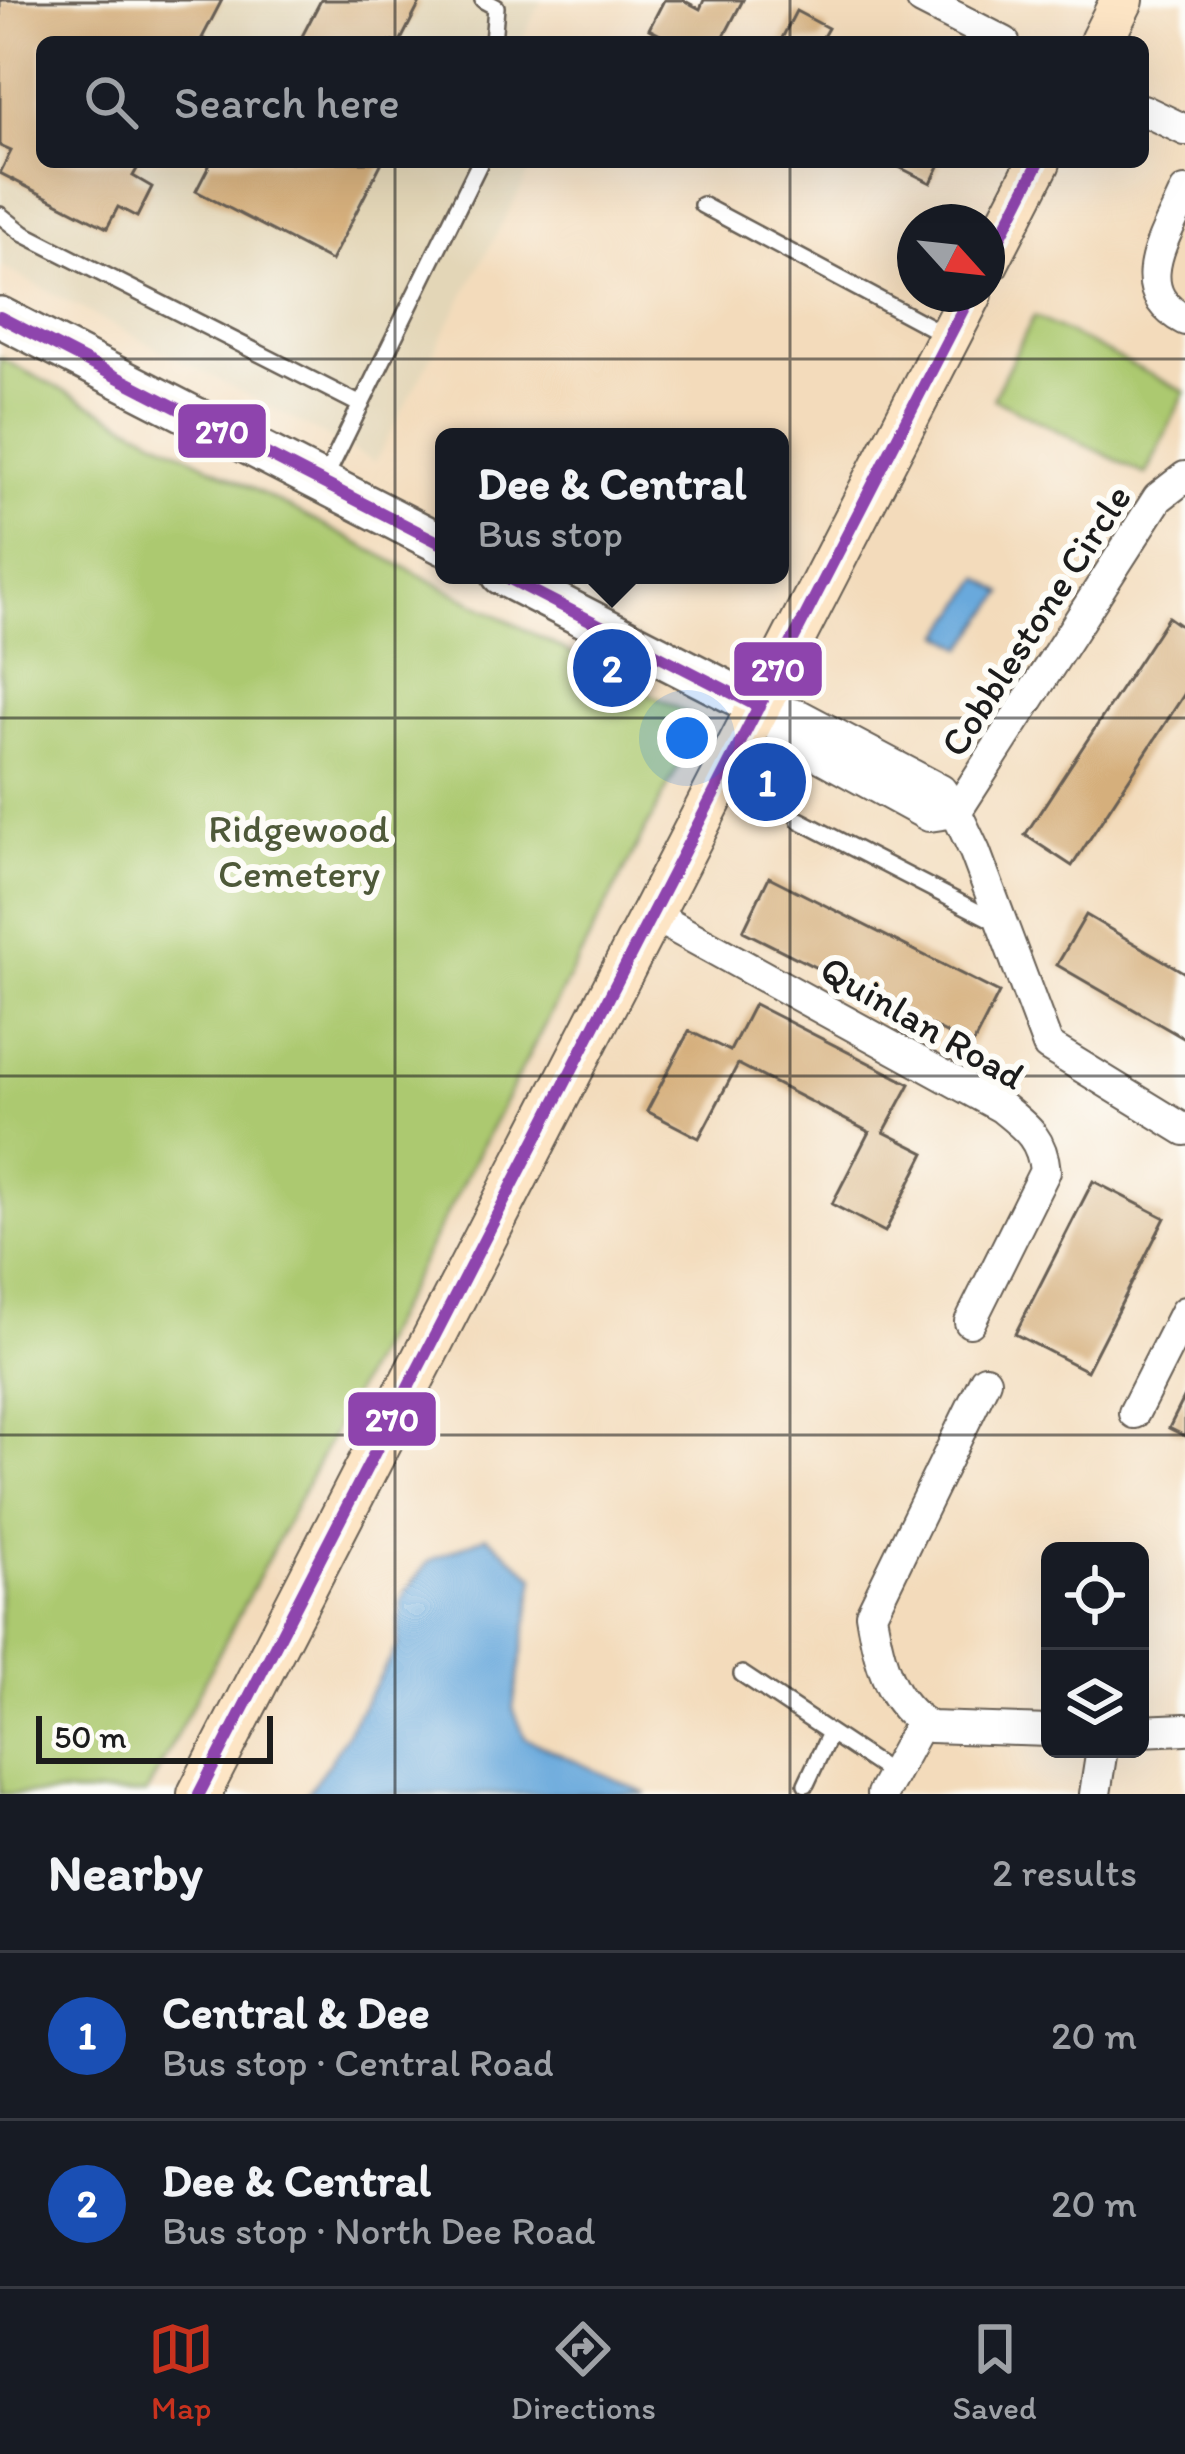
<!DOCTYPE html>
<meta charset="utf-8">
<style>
body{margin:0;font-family:Itim,sans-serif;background:#20242c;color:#f1f3f6}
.controls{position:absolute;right:36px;bottom:36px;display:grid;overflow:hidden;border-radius:18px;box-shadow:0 12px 48px #0002}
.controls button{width:108px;height:108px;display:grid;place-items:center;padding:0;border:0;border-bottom:3px solid #363941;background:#171b24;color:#f1f3f6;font:60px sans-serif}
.compass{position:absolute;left:897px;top:204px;width:108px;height:108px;border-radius:50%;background:#171b24;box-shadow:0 12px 48px #0002;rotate:117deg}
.scale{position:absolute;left:36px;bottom:30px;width:237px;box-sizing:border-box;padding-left:12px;border:6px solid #1c1c1c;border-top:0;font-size:33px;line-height:42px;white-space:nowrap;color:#1c1c1c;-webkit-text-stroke:9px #fdfcf7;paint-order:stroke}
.you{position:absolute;left:687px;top:738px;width:42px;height:42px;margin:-30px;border:9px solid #fff;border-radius:50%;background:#1a73e8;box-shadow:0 0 0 18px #1a73e833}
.badge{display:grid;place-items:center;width:78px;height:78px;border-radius:50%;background:#c8321e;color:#fff;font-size:39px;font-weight:700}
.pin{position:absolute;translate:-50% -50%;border:6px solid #fff;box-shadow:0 3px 12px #0006}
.popup{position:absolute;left:435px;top:428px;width:354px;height:156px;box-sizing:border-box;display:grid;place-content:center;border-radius:18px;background:#171b24;filter:drop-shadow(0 3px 9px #0005);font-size:39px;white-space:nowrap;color:#9ea1a6}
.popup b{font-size:45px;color:#f1f3f6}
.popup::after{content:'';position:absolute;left:50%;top:100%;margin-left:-24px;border:24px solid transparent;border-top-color:#171b24}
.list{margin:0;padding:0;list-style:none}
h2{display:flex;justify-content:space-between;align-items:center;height:156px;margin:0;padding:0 48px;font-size:51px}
h2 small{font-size:39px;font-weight:400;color:#9ea1a6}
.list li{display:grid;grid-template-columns:78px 1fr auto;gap:36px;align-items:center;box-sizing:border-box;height:168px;padding:0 48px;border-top:3px solid #363941}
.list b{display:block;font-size:45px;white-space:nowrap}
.list p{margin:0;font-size:39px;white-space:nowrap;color:#9ea1a6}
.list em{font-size:39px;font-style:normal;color:#9ea1a6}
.icon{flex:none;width:66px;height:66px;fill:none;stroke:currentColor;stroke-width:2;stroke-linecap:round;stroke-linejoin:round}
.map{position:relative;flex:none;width:1185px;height:1794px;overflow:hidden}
.search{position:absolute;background:#171b24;box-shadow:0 12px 48px #0002;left:36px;right:36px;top:36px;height:132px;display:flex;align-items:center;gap:30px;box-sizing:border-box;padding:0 42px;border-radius:18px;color:#9ea1a6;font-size:45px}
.sheet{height:492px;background:#171b24}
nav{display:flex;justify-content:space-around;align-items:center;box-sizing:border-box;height:168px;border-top:3px solid #363941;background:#171b24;font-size:33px;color:#9ea1a6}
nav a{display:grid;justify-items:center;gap:6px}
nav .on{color:#c8321e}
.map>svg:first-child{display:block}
</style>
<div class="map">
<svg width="1185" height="1794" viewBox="0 0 1185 1794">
<rect width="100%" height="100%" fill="#fdfcf7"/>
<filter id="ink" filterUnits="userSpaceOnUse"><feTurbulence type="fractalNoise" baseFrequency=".00833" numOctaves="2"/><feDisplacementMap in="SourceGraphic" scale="24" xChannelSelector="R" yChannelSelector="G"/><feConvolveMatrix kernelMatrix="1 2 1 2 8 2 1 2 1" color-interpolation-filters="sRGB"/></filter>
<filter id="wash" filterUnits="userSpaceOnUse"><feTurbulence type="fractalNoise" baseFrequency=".004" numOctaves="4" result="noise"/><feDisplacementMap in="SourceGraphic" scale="48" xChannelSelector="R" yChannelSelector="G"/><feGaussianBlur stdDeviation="2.7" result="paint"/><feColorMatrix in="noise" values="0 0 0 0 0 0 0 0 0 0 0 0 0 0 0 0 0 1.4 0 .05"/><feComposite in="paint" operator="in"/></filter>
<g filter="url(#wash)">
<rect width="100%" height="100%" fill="#f3dbbb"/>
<path fill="#e3d6b7" d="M0,0H542L521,42H42V162H535L375,462L0,266Z"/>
<path fill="#acc96f" stroke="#647246" stroke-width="3" d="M1034,316L1185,392L1146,475L993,398Z
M0,358L702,721L146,1794H0Z"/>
<path fill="#69a9dc" stroke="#42627c" stroke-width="3" d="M981,578L1004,593L964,648L943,634Z
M486,1536L535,1577L513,1708L525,1738L647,1794H306L331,1760L397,1647L401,1598L429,1561Z"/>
<g id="blocks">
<path fill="#d5af7c" d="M0,0H222L202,38L210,42H42V162H141L133,176L152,187L137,217L118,207L107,228L0,173L11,151L0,146Z
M321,0H415L420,3L400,42H299Z
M664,0H683L700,9L704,0H743L721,42H674L649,29Z
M796,11L828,28L820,42H780Z
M211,162H382L331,261L196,191Z
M889,162H941L931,183Z
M1168,617L1185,629V693L1072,866L1025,835Z
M769,877L999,993L972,1046L743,931Z
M1086,915L1185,973V1039L1057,965Z
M754,1004L910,1084L884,1132L925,1153L885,1232L832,1204L869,1132L738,1064L699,1138L647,1111L689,1031L730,1051Z
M1093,1181L1165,1218L1087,1371L1015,1334Z
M1185,1396V1436L1169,1428Z"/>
</g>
</g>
<g filter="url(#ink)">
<use href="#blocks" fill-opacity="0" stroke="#675f54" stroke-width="3"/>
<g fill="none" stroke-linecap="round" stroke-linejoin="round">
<defs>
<path id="service" d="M483,0L496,7L493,42
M702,205L947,336
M0,215L24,234L361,405
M324,480L480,162
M799,820L999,923
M742,1674L892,1774
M806,1784L830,1733"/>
<path id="minor" d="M922,0L1004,42
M1143,110L1185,130
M1185,192C1166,237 1127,290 1185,320
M759,707L801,716L941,790L956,812L975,852L1048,1046L1185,1130
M759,707L788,739L929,816L956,812L1158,498L1185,477
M652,915L1001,1107C1026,1127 1042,1138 1045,1171L970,1322
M985,1380L871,1614C878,1657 888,1703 930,1727L1050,1731
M1134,1413L1185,1312
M1140,1731L1185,1729
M882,1794L921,1722
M1095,1794L1102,1749"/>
<path id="tertiary" d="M0,317L444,545
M502,575L759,707"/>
<path id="secondary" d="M1101,42L1122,0
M987,263L1039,162
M199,1794L971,294"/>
</defs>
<use href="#service" stroke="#675f54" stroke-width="20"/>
<use href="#minor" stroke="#675f54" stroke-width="34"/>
<use href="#tertiary" stroke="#675f54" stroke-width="44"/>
<use href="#secondary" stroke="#675f54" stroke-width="46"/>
<use href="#service" stroke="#fff" stroke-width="15"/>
<use href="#minor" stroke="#fff" stroke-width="30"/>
<use href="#tertiary" stroke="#fff" stroke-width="39"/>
<use href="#secondary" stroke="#fde5c5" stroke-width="42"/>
<defs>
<path id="bus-1" d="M987,263L1039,162
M0,317L444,545
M502,575L759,707
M199,1794L971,294"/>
</defs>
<use href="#bus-1" stroke="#fdfcf7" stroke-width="21"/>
<use href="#bus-1" stroke="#8e44ad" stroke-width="12"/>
</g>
</g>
<path fill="none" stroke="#1c1c1c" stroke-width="3" stroke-opacity="0.55" d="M395,0V42M790,0V42M395,162V1794M790,162V1794M0,359H1185M0,718H1185M0,1076H1185M0,1435H1185"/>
<g text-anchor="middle" stroke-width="12" stroke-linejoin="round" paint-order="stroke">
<g font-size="39" fill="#1c1c1c" stroke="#fdfcf7">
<text transform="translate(1035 620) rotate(-57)" y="14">Cobblestone Circle</text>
<text transform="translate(923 1022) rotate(30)" y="14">Quinlan Road</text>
</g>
<g font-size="39" fill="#4e5939" stroke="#fdfcf7">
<text x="299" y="842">Ridgewood<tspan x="299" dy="45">Cemetery</tspan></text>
</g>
</g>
<g stroke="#fdfcf7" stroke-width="4.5">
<rect x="176" y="402" width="92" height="58" rx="12" fill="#8e44ad"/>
<rect x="732" y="640" width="92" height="58" rx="12" fill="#8e44ad"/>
<rect x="346" y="1390" width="92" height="58" rx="12" fill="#8e44ad"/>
</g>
<g font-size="33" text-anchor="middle" font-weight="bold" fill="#fff">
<text x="222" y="443">270</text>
<text x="778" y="681">270</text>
<text x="392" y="1431">270</text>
</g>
</svg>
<div class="controls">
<button><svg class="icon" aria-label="locate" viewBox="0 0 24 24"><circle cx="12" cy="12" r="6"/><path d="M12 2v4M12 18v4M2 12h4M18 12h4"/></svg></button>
<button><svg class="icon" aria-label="layers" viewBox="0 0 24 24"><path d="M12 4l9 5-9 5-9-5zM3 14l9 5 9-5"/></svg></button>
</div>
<svg class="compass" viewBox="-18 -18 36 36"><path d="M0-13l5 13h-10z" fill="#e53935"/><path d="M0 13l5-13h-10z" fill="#9ea1a6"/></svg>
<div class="scale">50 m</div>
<div class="you"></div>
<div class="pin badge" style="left:767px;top:782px;background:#1a4fb4">1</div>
<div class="pin badge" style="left:612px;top:668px;background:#1a4fb4">2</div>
<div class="popup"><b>Dee &amp; Central</b>Bus stop</div>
<div class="search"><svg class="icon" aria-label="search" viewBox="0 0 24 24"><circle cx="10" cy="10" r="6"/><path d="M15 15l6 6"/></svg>Search here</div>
</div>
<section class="sheet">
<h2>Nearby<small>2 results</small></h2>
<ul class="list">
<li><span class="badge" style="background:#1a4fb4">1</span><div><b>Central &amp; Dee</b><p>Bus stop · Central Road</p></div><em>20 m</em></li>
<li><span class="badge" style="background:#1a4fb4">2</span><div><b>Dee &amp; Central</b><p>Bus stop · North Dee Road</p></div><em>20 m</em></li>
</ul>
</section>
<nav>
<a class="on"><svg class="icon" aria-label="map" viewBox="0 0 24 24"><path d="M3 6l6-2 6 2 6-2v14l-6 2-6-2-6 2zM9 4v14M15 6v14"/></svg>Map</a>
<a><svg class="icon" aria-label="directions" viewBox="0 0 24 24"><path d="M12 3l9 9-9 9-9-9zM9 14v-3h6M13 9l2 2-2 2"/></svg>Directions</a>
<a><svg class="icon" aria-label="saved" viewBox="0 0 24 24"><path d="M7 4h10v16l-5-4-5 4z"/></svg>Saved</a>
</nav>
